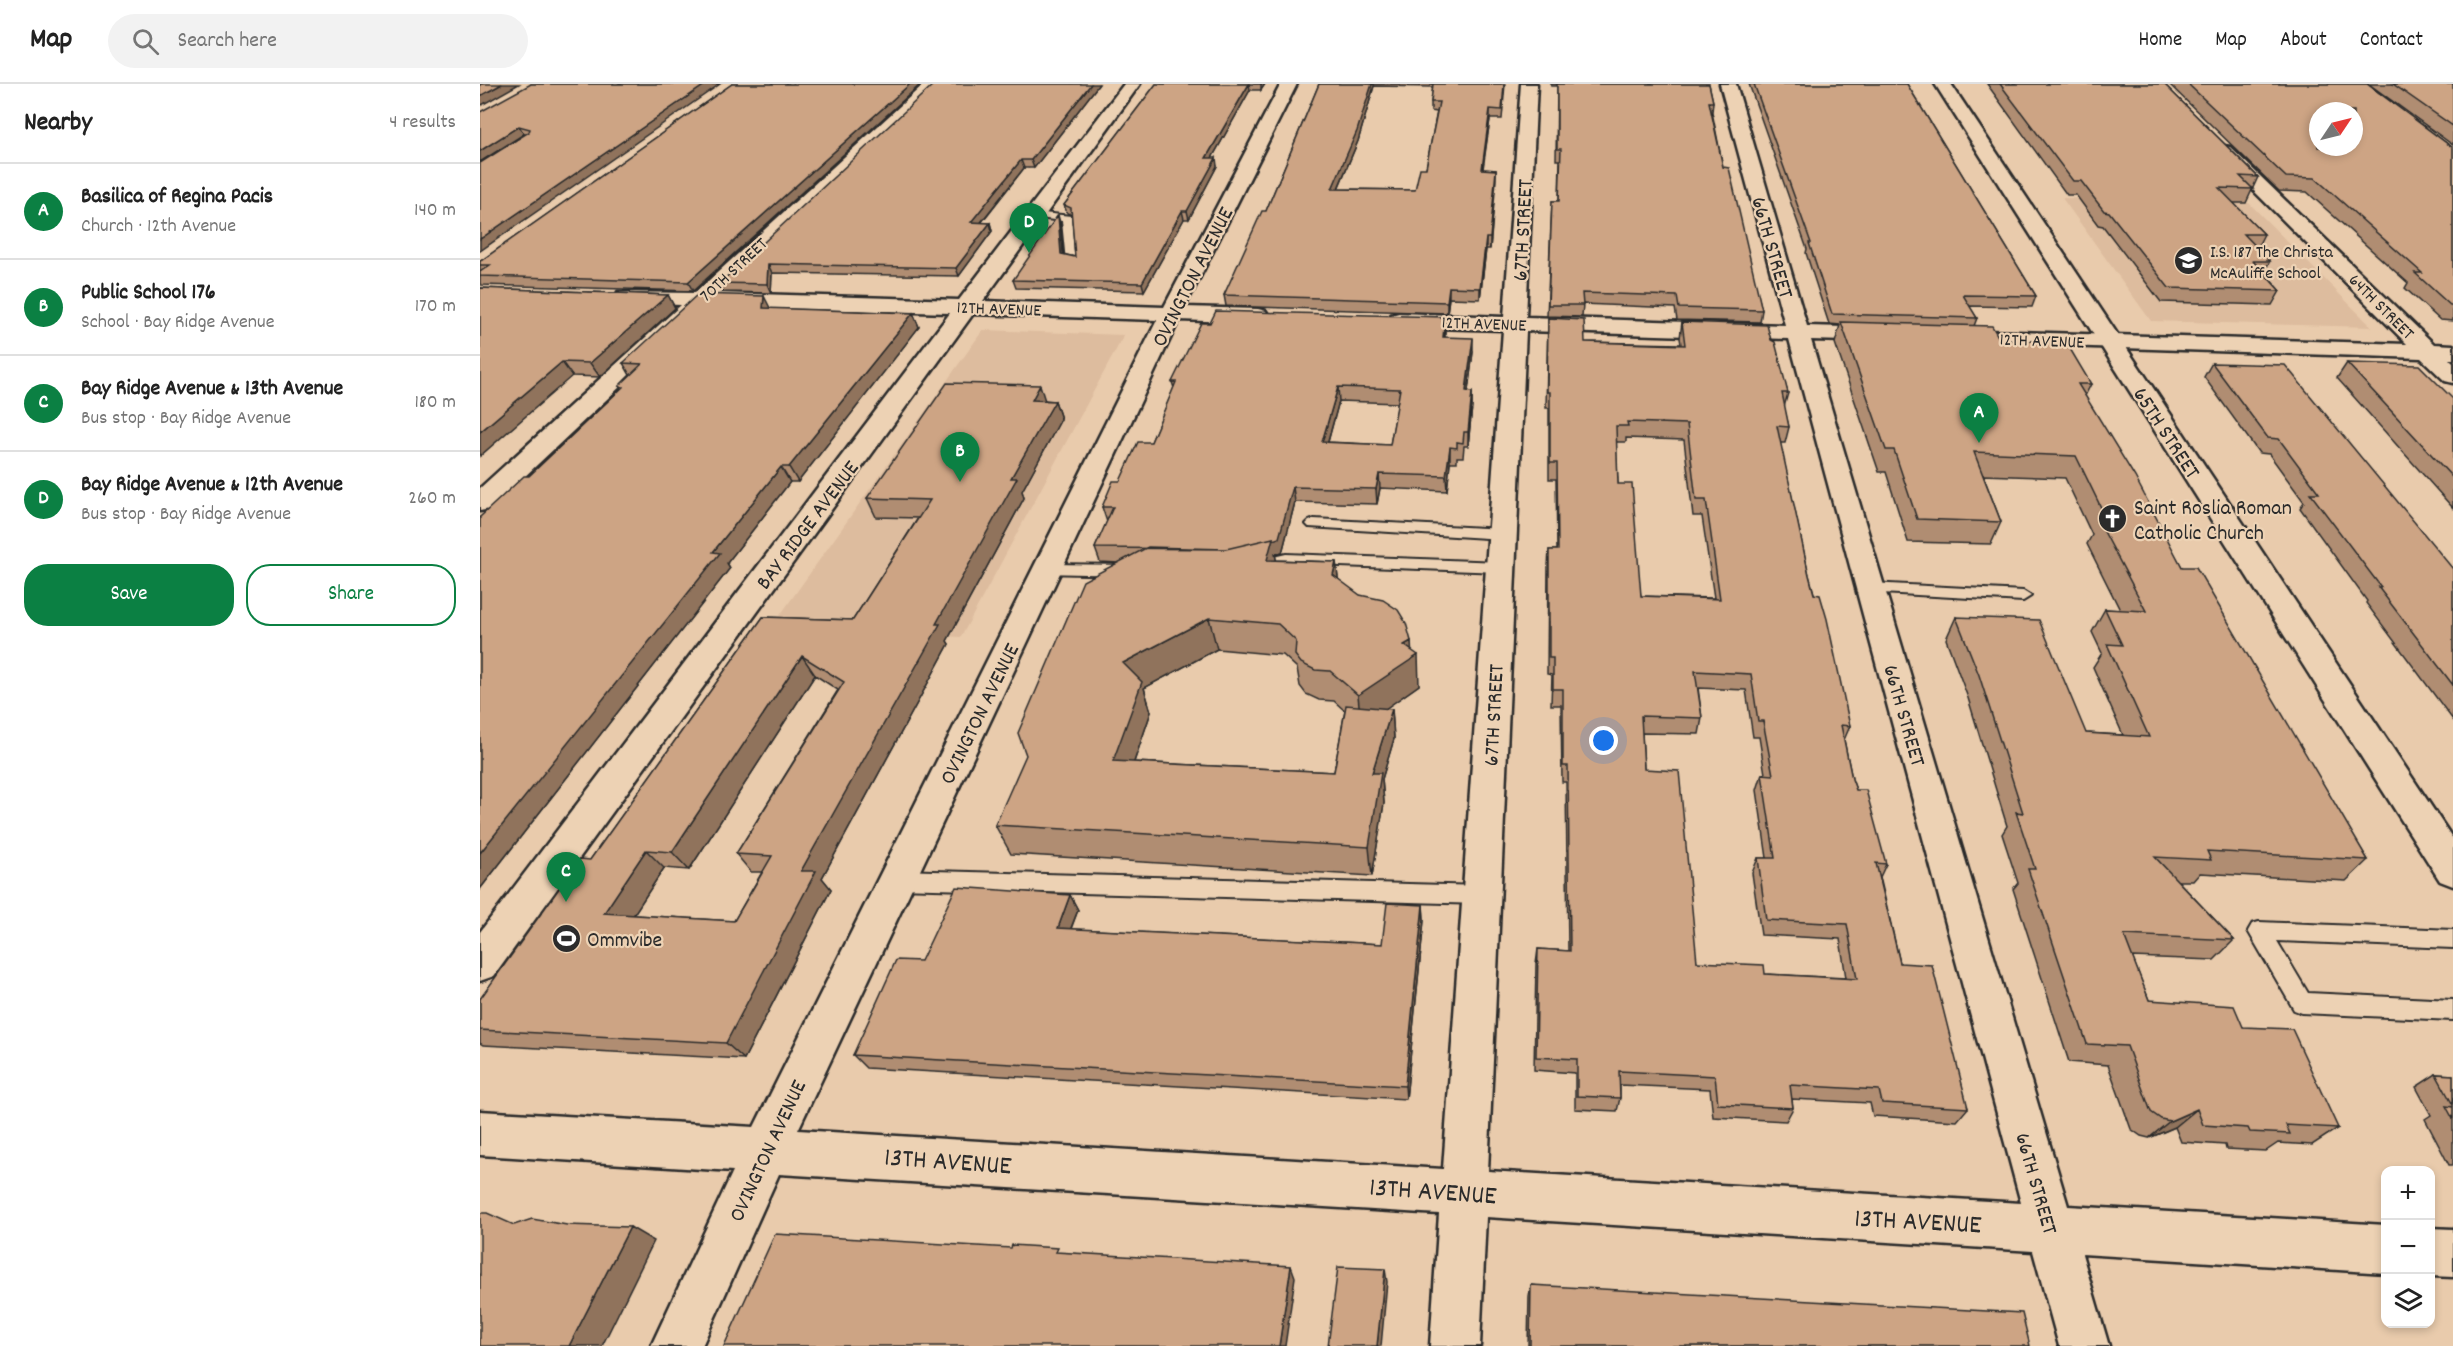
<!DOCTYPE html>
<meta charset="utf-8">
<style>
body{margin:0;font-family:Dekko,sans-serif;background:#f2f2f2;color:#222}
.controls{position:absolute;right:18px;bottom:18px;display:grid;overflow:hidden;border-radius:12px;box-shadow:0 3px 9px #0003}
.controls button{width:54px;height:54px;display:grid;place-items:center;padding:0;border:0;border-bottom:2px solid #e0e0e0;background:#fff;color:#222;font:30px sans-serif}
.compass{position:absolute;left:1829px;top:18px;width:54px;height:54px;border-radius:50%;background:#fff;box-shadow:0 3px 9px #0003;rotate:55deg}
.you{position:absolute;left:1124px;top:657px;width:21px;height:21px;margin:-15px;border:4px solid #fff;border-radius:50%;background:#1a73e8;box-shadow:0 0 0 9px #1a73e833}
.badge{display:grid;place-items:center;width:39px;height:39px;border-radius:50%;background:#0b8043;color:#fff;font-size:20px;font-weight:700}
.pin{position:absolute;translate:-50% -50px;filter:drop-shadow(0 2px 3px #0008)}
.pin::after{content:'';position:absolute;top:32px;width:21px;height:18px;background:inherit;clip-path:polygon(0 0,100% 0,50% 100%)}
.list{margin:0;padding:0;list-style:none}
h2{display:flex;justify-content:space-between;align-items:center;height:78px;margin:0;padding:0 24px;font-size:26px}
h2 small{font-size:20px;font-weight:400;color:#767676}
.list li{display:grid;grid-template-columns:39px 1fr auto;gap:18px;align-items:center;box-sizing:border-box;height:96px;padding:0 24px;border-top:2px solid #e0e0e0}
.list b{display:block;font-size:22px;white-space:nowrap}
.list p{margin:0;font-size:20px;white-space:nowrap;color:#767676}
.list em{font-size:20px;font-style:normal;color:#767676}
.actions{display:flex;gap:12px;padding:18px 24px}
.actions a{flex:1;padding:14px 0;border:2px solid #0b8043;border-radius:24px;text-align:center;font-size:21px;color:#0b8043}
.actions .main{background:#0b8043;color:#fff}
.icon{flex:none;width:33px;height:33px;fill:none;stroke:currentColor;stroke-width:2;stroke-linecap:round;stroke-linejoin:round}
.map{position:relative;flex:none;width:1973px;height:1262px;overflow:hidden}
header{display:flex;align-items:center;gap:36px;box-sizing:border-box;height:84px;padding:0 30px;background:#fff;border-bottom:2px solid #e0e0e0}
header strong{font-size:28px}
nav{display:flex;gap:33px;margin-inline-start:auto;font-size:21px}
.search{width:420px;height:54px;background:#f2f2f2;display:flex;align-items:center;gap:15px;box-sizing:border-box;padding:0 21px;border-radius:33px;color:#767676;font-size:22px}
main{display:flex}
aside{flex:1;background:#fff}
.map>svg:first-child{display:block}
</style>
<header>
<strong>Map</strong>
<div class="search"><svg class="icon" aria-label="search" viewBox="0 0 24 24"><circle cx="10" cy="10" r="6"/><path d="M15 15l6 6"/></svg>Search here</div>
<nav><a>Home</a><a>Map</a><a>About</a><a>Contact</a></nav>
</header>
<main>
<aside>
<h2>Nearby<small>4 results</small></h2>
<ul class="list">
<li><span class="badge">A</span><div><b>Basilica of Regina Pacis</b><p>Church · 12th Avenue</p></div><em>140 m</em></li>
<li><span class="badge">B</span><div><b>Public School 176</b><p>School · Bay Ridge Avenue</p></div><em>170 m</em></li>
<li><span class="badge">C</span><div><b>Bay Ridge Avenue &amp; 13th Avenue</b><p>Bus stop · Bay Ridge Avenue</p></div><em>180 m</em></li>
<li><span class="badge">D</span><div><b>Bay Ridge Avenue &amp; 12th Avenue</b><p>Bus stop · Bay Ridge Avenue</p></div><em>260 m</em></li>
</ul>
<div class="actions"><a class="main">Save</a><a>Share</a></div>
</aside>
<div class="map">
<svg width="1973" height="1262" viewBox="0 0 1973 1262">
<rect width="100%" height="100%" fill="#e9cbac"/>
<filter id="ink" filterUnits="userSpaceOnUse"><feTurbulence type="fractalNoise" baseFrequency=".0167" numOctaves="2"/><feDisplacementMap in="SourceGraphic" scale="12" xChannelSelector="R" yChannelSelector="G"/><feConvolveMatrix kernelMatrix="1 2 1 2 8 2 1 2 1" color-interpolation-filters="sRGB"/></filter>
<g filter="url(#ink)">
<path fill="#ddbc9e" d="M1582,114L1769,119L1892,243L1671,237Z
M503,246L644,251L481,553L291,544Z"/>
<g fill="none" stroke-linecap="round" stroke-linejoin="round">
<defs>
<path id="lane" d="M554,128L591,132L596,180L586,178L582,137L550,133L549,131Z
M834,435L1023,445L1031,450L1023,455L829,443L826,440L829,437Z
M806,470L1021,478L1029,483L1021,488L806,480L778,487L770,482L772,478Z
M568,480L649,481L657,486L649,491L562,489L560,485L562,481Z
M1390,499L1543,507L1551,512L1543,517L1384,508L1382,504Z
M417,786L1002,802L1009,805L1012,811L1009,817L1002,820L417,804L410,801L407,795L410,789Z
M1779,838L1973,846V864L1797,857L1828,909L1973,916V936L1822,929L1814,926L1768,847L1772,840Z"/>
<path id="street" d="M444,0H461L239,209L479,216L644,0H660L503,217L684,223L801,0H817L705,223L778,225L786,227L789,232L786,237L778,239L699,236L318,1046L963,1085L1023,246L919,243L911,241L908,236L911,231L919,229L1024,233L1041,0H1057L1046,233L1305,241L1240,0H1256L1327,242L1402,244L1410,246L1413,251L1410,256L1402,258L1331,256L1588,1122L1906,1141V1189L1602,1170L1629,1262H1579L1553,1167L1006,1133L1000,1262H950L959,1130L299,1090L222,1262H171L253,1087L0,1071V1027L274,1043L677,236L493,230L14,892L0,897V848L470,229L226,222L10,425L0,427V404L201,221L146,219L138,218L135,213L138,208L215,209ZM1046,247L1309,255L1541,1119L1008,1087Z
M1744,62L1750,63L1954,260L1973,261V275H1969L1973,279V299L1965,297L1941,274L1466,258L1463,253L1466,248L1474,246L1927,260L1738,71L1735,67L1738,63Z
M1950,1144L1973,1145V1193L1950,1192Z"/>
<path id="secondary" d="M1455,0H1471L1973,755V802L1960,797Z"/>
</defs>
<use href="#lane" stroke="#2b2b2b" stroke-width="4"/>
<use href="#street" stroke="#2b2b2b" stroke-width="5"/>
<use href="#secondary" stroke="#2b2b2b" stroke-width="5"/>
<use href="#lane" fill="#edd2b4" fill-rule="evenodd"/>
<use href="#street" fill="#edd2b4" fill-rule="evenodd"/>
<use href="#secondary" fill="#edd2b4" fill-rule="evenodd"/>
</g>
<path fill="#b08d72" stroke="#2b2b2b" stroke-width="1.5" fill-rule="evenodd" d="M51,0H240L45,51L44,50L0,78Z
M252,0H441L213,207L1,201L0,199V177L2,176Z
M619,0L554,84H544L501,139H510L512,147L479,192L292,189L291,209L244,208L240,199Z
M676,0H785L781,6H770L732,74L737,82L709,135H704L664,207L536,204L533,196L580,139L583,170L595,173L592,131L587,129L584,121Z
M839,0H1025L1022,35H1010L1003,85L1016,86L1010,165H1006L1000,215L969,214L967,229L746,222L744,211L786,127ZM894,2L953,3L951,18V27L957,28L946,84L935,106L858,105L878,57Z
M1071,0H1229L1233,18L1232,28L1243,83L1282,226L1280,238L1197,236L1195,224L1103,220L1102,233L1067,232L1072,117H1079L1080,76H1076L1077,2H1071Z
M1269,0H1427L1556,212L1552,223L1489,222L1497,234L1494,242L1520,256L1611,300L1605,312L1702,483L1888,776L1866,797L1720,789L1713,797H1698L1754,856L1734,876L1652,873L1669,916L1763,943L1858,1044L1832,1061L1798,1059L1786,1067L1746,1065L1745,1061L1701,1058L1695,1043L1669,1054L1661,1052L1651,1045L1628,981L1589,978L1533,805L1538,799L1522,750L1527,742L1488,614L1466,555L1476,533L1606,649L1643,651L1613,583L1622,569L1612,548L1625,525L1640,526L1607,460L1612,451L1585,394L1503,391L1521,438L1511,460L1428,458L1406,388H1399L1355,259L1360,241L1349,240L1326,169L1327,165Z
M1507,0H1684L1778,93L1766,119H1753L1784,150L1777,164L1790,177L1784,188L1800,207L1792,221L1681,218L1623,142L1618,141L1596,111H1587Z
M1689,0H1887L1973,64V237L1960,236L1925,204L1928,199L1827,108L1799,107Z
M1889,0H1973V61Z
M0,204L188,211L195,224L120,293L92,292Z
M290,225L433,229L439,243L318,398H310L247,479L250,484L0,805V433L49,392L141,305L139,302L150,291L143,279Z
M1068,234L1105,258L1201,260L1200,254L1202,238L1291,256L1308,309L1304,323L1309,343L1305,359H1300L1329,491L1370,642L1364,656L1372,695L1376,706L1406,780L1400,793L1420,879L1488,1024L1477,1037L1393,1032L1390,1019L1312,1015L1313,1024L1306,1037L1233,1033L1230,1005L1140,1001V1014L1137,1027L1095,1025V989L1054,986L1056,880L1058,865L1088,867L1086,698H1082L1081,621H1071L1072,591L1067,590L1068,482L1069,466H1077L1076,395H1069V324H1066ZM1146,354L1204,356L1213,432H1222L1234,514L1161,512L1138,400L1136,358H1146ZM1218,604L1266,606L1273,653H1279L1285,690H1282L1277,706L1287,774H1278L1272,789L1281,851L1360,855L1366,894L1285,890L1217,878L1164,685L1162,649L1219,650L1222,634Z
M965,247V253L993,268L988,307L992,308V322L988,362H984L983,373H977V378H970L967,407L900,404L897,420L815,418L802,469L795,470L796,476L856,478L858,495L931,557V566L939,601L906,624L912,625L914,655L902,695L904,719L892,792L531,770L515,741L638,479L620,478L615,464L627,438L622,423L671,358L694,304L692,298ZM859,317L918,319L910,361L848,358ZM737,565L803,571L817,584L820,602L826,610L839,616L854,617L865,627L854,688L654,678L671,628L664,604Z
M1732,279L1973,485V636L1886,519L1887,517L1820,424L1824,418L1789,370L1779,369L1724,293Z
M1867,279L1973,315V424L1857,294Z
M565,316L575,317L581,335L542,407L544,414L467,557L469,560L342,794L351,805L264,975L3,961L0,959V915L110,776L283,533L373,536L438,434L396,433L387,414ZM335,591L358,606L256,770L271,788H282L254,837L153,831L184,784L209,786Z
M590,811L598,826L591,845L902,860L943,821L944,836L926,1015L386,984L373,971L441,877Z
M1956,990L1973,991V1081H1969L1945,1035L1951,1031L1936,1003Z
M1051,1201L1550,1262H1048L1049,1212Z"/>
<path fill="#90735c" stroke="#2b2b2b" stroke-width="1.5" d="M22,0H39L0,22V12Z
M226,0H240L0,167V155Z
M430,0H441L213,207L208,198Z
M611,0H619L554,84L551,76Z
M769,0L770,6L728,81L726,74Z
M781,0H785L781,6Z
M892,0H894V2L878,57L853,116L852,105Z
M1010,25V35L1001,95L1002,85Z
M39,42L44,50L0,78V67Z
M736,74L737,82L709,135L707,127Z
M541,76L544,84L494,147L491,138Z
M1016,86V96L1010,165V154Z
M702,127L704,135L664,207L662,199Z
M578,131L580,139L584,178L581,170Z
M510,139L512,147L479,192L476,184Z
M1006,154V165L1000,215V204Z
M288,180L292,189L291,209L287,200Z
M969,203V214L967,229V218Z
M188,211L195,224L120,293L110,279Z
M284,212L291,226L283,224Z
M433,229L439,243L318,398L309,383Z
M965,233V247L963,267V253Z
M993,254V268L986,322V307Z
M82,278L92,292L0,372V348Z
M560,301L566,320L552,316Z
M858,303L859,317L844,372L842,358Z
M992,308V322L988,362V348Z
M575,317L581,335L542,407L544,414L467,557L469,560L342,794L351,805L264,975L246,959L321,787L456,540L531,394Z
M970,363V378L967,407L966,392Z
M301,383L310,398L247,479L250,484L0,805V769L233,468Z
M899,390L900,404L897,420L896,405Z
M813,403L815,418L802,469L795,470L798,484L752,481Z
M856,478L860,508L853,491Z
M729,534L737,565L664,604L671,628L644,707L633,677L643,579Z
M931,557L932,575L938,571L939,601L881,642L878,611L924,561Z
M322,572L335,591L209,786L192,768Z
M912,625L914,655L902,695L904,719L892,792L889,763L892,689Z
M166,766L184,784L143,847L124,829Z
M590,811L598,826L585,859L578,844Z
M943,821L944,836L926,1015L925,1002Z
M1717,1025L1695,1043L1669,1054L1690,1037Z
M150,1143L174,1157L122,1262H89Z
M811,1182L815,1193L805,1262H799Z
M905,1185L907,1198L901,1262H897Z"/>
<path fill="#cda484" stroke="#2b2b2b" stroke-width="1.5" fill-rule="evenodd" d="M0,0H22L0,12Z
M51,0H226L0,155V79L49,48L50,45L39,42L0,67V28Z
M252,0H430L208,198L0,192V188L10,181H0V177L2,176Z
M454,0H611L551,76H541L491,138L510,139L476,184L288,180L287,200L240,199Z
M676,0H769L726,74H736L707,127H702L662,199L533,196L578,131L581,170L595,173L591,124L584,121Z
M839,0H892L877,47L852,105L935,106L940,84H946L959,18H951L953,0H1024L1022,26L1010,25L1002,85L1016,86L1010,154H1006L1000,204L969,203L967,218L744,211L782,127H786Z
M1077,0H1229L1233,18H1229L1243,83L1249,84L1282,226L1199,224L1197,212L1102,209L1103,221H1068L1072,117H1079L1081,65H1077Z
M1274,0H1427L1556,212L1483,211L1497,234L1352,230L1329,159H1331Z
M1520,0H1684L1778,93L1760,92L1773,105L1739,104L1784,150H1764L1790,177H1773L1800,207L1689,204L1629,128L1624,127L1601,97H1593Z
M1708,0H1887L1973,64V221H1970L1935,189H1942L1835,94L1806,93ZM1838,27H1874V63H1838Z
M1913,0H1973V42Z
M0,204L188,211L110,279L82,278L0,348Z
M218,210L284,212L283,224L433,229L309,383H301L233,468L240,469L0,769V433L44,392H49L143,303L139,302L162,280L143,279Z
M736,227L965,233L963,253L993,254L986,307L992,308L988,348H984L983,359L977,358V364L970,363L966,392L899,390L896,405L813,403L799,454L793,456V454L746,465L615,464L633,423H622L633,397H640L658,358H671L696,298H692L721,239H730ZM858,303L920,305L910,361L842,358Z
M1068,234L1104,236L1105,258L1205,261L1202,238L1287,241L1291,256L1295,258L1308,309H1302L1309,343L1297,342L1329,491L1334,510L1340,511L1347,535L1370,642L1361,641L1372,695L1376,706H1386L1406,780L1396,779L1420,879L1452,881L1488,1024L1402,1019L1399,1006L1310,1001L1313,1024L1238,1020L1235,992L1139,987L1140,1014L1097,1012V975L1056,973L1058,865L1090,867L1088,682H1083V605H1073V574H1069V466H1078L1077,379H1070V308H1067ZM1147,338L1207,340L1216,416H1226L1240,515L1161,512L1152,400H1138L1136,342H1148ZM1215,587L1271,590L1278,637H1283L1293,691L1282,690L1295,774H1278L1286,836L1367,840L1377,895L1285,890L1284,881L1217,878L1199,687L1164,685L1161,632L1222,634Z
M1361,238L1512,242L1520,256L1586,258L1611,300H1598L1655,393L1702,483H1716L1888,776L1727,767L1731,776L1675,773L1754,856L1644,851L1669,916L1754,922L1763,943L1812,945L1858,1044L1806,1041L1810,1050L1770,1048L1768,1044L1723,1041L1717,1025L1690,1037L1681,1035L1671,1028L1647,962L1607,960L1548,785H1555L1536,728L1543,729L1499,591L1476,533L1559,536L1606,649L1669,653L1627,560L1642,561L1625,525L1666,527L1619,438H1628L1596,372L1494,368L1521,438L1437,435L1414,366H1406Z
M1732,279L1805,281L1973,485V601L1898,503H1901L1830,409H1839L1799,355L1788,354Z
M1867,279L1939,281L1973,315V394Z
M467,299L560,301L552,316L575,317L531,394H537L456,540H460L321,787H336L246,959L0,946V915L100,775L110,776L283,533L373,536L450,416L387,414ZM322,572L364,598L256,770L292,772L254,837L124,829L166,766L192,768Z
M793,454L787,476L856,478L853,491L880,511L903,516L918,526L926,539L931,557L924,561L938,571L878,611L850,587L835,586L821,579L815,571L816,557L798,540L729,534L643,579L662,598L633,677L854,688L866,621L912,625L892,689H901L889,763L515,741L546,671L538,649L603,497L668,463L746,465Z
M476,803L590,811L578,844L902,860L907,819L943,821L925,1002L373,971L416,876L441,877Z
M1956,990L1973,991V1021Z
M1966,1022L1973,1023V1035Z
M0,1129H7L34,1141L52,1135L87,1141L150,1143L89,1262H0Z
M295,1150L531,1164L532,1161L578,1164L576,1168L811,1182L799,1262H244Z
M858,1183L905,1185L897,1262H848Z
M1051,1201L1542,1229L1550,1262H1050Z"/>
</g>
<defs>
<symbol id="school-disc" viewBox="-11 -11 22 22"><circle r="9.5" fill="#2b2b2b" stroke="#edd2b4"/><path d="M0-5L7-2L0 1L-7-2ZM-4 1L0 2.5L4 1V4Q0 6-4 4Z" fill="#fff"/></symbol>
<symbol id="church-disc" viewBox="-11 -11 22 22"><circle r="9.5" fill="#2b2b2b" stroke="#edd2b4"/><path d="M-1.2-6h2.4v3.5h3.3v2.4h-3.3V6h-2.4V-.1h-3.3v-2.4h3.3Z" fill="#fff"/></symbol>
<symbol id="stadium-disc" viewBox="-11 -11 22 22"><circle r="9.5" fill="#2b2b2b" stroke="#edd2b4"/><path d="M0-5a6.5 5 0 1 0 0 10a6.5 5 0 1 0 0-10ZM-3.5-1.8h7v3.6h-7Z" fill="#fff"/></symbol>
</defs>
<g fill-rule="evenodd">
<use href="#school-disc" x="1692" y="160" width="33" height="33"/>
<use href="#church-disc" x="1616" y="418" width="33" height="33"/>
<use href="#stadium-disc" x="70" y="838" width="33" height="33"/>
</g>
<g text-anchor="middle" stroke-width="4.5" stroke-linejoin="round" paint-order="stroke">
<g font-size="18" fill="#2b2b2b" stroke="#edd2b4" text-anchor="start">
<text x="1730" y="173">I.S. 187 The Christa<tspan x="1730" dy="21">McAuliffe School</tspan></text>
</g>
<g font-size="18" fill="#2b2b2b" stroke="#edd2b4">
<text transform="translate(253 185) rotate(-43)" y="6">70TH STREET</text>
<text transform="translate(1902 222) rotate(45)" y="6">64TH STREET</text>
<text transform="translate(519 224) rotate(2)" y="6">12TH AVENUE</text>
<text transform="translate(1004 239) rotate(2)" y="6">12TH AVENUE</text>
<text transform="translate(1562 256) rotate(2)" y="6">12TH AVENUE</text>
</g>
<g font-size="22" fill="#2b2b2b" stroke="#edd2b4">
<text transform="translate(1041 146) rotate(-87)" y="8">67TH STREET</text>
<text transform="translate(1294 163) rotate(74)" y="8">66TH STREET</text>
<text transform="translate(711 192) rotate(-63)" y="8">OVINGTON AVENUE</text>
<text transform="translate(1688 348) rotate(57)" y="8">65TH STREET</text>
<text transform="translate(326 440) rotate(-53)" y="8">BAY RIDGE AVENUE</text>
<text transform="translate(498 629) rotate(-64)" y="8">OVINGTON AVENUE</text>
<text transform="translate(1012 631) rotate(-87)" y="8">67TH STREET</text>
<text transform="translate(1426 631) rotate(74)" y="8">66TH STREET</text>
<text transform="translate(286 1066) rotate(-65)" y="8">OVINGTON AVENUE</text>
<text transform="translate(1558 1099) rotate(74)" y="8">66TH STREET</text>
</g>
<g font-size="22" fill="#2b2b2b" stroke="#edd2b4" text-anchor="start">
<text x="1654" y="430">Saint Roslia Roman<tspan x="1654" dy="25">Catholic Church</tspan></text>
<text x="107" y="862">Ommvibe</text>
</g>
<g font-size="27" fill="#2b2b2b" stroke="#edd2b4">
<text transform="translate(468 1076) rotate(4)" y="9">13TH AVENUE</text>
<text transform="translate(953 1106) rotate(4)" y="9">13TH AVENUE</text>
<text transform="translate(1438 1136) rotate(3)" y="9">13TH AVENUE</text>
</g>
</g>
</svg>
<div class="controls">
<button>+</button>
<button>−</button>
<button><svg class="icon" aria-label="layers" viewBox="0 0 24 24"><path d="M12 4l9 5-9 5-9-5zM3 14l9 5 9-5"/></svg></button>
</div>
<svg class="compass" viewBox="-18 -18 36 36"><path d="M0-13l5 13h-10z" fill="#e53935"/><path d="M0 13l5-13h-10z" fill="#767676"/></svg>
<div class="you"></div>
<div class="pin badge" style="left:1499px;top:359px">A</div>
<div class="pin badge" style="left:480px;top:398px">B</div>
<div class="pin badge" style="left:86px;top:818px">C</div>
<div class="pin badge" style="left:549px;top:169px">D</div>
</div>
</main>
